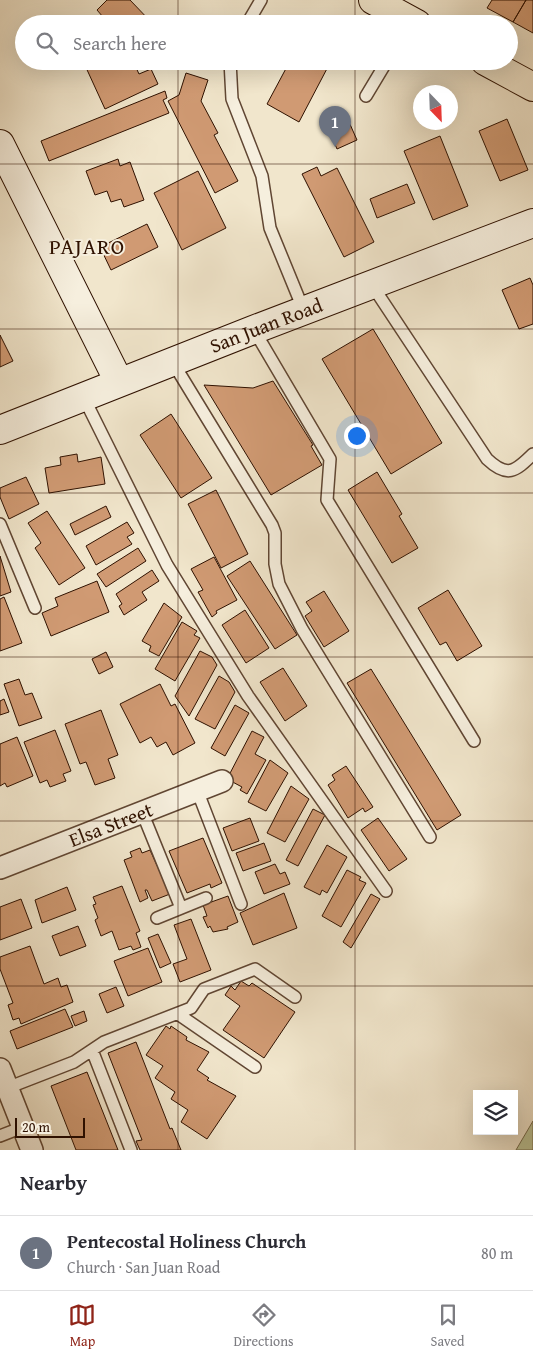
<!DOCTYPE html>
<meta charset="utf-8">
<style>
body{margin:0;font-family:"Gentium Book Plus",serif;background:#f7f7f7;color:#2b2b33}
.controls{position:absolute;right:15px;bottom:15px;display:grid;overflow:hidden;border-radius:0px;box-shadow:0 5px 20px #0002}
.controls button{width:45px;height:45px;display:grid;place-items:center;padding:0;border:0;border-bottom:1px solid #e1e1e2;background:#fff;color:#2b2b33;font:25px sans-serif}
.compass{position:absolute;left:413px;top:85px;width:45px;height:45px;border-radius:50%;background:#fff;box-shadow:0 5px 20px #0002;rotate:157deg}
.scale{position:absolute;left:15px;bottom:12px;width:70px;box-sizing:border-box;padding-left:5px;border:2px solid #2f1100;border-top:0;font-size:14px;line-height:18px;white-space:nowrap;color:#2f1100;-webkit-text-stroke:4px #f6efde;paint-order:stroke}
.you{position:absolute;left:356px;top:435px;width:18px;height:18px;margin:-12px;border:4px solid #fff;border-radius:50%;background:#1a73e8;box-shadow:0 0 0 8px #1a73e833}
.badge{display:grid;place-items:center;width:32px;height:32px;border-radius:50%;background:#8f2418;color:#fff;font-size:16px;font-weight:700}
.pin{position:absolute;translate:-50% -41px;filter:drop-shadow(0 1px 2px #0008)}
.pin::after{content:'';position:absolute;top:26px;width:18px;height:15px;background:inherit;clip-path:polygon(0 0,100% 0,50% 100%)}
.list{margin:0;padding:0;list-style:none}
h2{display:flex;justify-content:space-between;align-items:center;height:65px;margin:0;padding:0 20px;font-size:21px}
h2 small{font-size:16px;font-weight:400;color:#7c7c81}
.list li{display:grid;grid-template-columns:32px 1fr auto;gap:15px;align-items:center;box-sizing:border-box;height:75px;padding:0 20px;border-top:1px solid #e1e1e2}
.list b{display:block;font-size:19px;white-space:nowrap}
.list p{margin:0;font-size:16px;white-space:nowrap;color:#7c7c81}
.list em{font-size:16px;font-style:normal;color:#7c7c81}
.icon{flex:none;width:28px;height:28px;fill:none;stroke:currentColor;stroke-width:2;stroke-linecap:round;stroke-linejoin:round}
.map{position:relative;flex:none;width:533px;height:1150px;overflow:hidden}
.search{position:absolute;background:#fff;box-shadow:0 5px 20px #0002;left:15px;right:15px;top:15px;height:55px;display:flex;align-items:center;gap:12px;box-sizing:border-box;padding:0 18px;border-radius:28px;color:#7c7c81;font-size:19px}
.sheet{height:140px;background:#fff}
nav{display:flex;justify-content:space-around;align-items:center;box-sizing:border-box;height:70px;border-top:1px solid #e1e1e2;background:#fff;font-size:14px;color:#7c7c81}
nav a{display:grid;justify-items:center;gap:2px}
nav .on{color:#8f2418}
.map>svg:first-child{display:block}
</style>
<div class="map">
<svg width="533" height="1150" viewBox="0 0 533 1150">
<rect width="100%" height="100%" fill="#f1e6cc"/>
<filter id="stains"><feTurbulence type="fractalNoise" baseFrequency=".004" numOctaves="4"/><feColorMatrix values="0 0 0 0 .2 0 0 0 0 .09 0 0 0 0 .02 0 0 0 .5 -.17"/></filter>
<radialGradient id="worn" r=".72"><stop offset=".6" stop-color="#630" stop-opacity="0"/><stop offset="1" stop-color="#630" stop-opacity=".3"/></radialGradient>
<path fill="#bbc497" stroke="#756a4c" d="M533,1121V1150H516Z"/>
<path fill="#d09a73" stroke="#2f1100" d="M107,0H130L152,23L109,24L97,10Z
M492,0H526L513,22L487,8Z
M526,0H533V33L513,22Z
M83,61H133L139,74L151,69L158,84L105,109Z
M290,61H331L299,122L267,104Z
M186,73L208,80L201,101L218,133L214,135L238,181L215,193L168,101L179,95Z
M165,91L167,98L163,100L169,113L49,161L41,141Z
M507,119L528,170L500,181L479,131Z
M349,122L357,140L337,149L329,130Z
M440,136L468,206L433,220L404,151Z
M118,159L120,166L130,162L144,200L124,207L121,199L111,202L107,191L95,195L86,171Z
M317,167L321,176L337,168L374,242L344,257L302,174Z
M198,171L226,228L182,250L154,193Z
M407,184L415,203L377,218L370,199Z
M147,224L158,247L111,270L100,247Z
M530,278L533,285V324L519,329L502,290Z
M373,329L442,443L391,474L322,359Z
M0,335L13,361L0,367Z
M273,381L313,445L311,446L322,465L271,495L204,385L253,388Z
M171,414L212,478L181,498L140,435Z
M77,454L78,462L101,457L105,484L49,493L45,468L61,465L60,457Z
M377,472L402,514L399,516L418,548L392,563L348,490Z
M26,477L39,504L9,519L0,497V488Z
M216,490L248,554L221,568L188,504Z
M106,506L111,517L75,535L70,524Z
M47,511L85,568L59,585L35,548L41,543L28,523Z
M127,522L134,533L127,537L132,544L96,565L86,546Z
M138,548L146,561L106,587L97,574Z
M0,556L11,592L0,596Z
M214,557L237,600L216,611L217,613L212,617L198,592L203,590L191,569Z
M250,561L297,635L275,649L227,576Z
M152,570L159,581L142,592L147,600L124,615L119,606L122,604L116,594Z
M97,581L109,612L51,636L42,613L58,606L55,598Z
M448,590L482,646L457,661L446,642L440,645L418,608Z
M324,591L349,631L324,647L305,616L312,611L306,602Z
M4,597L22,643L0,651V599Z
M164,603L182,617L159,656L149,651L151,646L142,641Z
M245,610L269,648L246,663L222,625Z
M182,622L197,631L194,635L200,638L175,681L155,669Z
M200,651L212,657L217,665L189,716L175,696Z
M106,652L113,667L99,674L92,659Z
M283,668L307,706L285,721L260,682Z
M371,669L461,815L437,830L347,683Z
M219,676L229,682L235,692L215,729L195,719Z
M19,679L25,695L32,693L42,718L19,726L4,684Z
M160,684L171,706L175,704L195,743L173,755L166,742L157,747L151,737L140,743L120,704Z
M4,699L9,712L0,715V701Z
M235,705L249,713L225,756L211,748Z
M101,710L118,755L108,759L115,778L95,785L86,762L80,764L65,724Z
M55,730L71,771L63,774L66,781L50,787L47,780L40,783L24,742Z
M252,731L264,737L255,754L266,760L247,794L240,790L242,787L227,779Z
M17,737L33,776L7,787L5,783L0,786V744Z
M270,760L288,773L266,811L248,802Z
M346,766L373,807L365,812L363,808L348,818L328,785L335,780L332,775Z
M291,786L309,799L285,842L267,833Z
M313,809L325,815L298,866L286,860Z
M250,818L259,841L232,851L223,828Z
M378,818L407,859L389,871L361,830Z
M203,838L222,883L211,888L210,884L187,893L169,851Z
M264,843L271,861L243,871L236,853Z
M327,845L347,857L327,893L322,890L320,895L304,887Z
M140,848L142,853L150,850L170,894L152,901L147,890H145L148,898L140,902L124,860L132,857L130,852Z
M275,864L280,874L285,872L290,884L264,894L255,872Z
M347,870L361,877L359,880L366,883L341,927L322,916Z
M122,886L140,931L136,933L141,947L133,950L131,946L119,950L112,931L101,936L95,920L98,918L93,905L96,904L93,897Z
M67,887L76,910L42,923L35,900Z
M284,893L297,928L253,945L240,913Z
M371,894L380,899L351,948L343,942Z
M228,896L238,922L227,927L228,929L213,932L210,926L208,928L203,917L207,916L203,905Z
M21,899L32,928L0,940V907Z
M191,919L211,970L180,982L173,964L187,959L174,925Z
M78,926L86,946L60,956L52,936Z
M158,934L171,963L160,968L148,938Z
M30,946L44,984L58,978L61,987L67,985L73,1002L21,1024L19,1018L13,1020L8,1005L13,1003L0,969V957Z
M148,948L162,982L128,996L114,961Z
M241,981L249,986L252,983L295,1012L264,1058L223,1030L240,1006L225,995L231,986L235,990Z
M116,987L124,1006L107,1013L99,994Z
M65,1009L73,1027L17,1049L10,1031Z
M84,1011L87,1021L75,1026L71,1016Z
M166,1026L170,1029L171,1026L187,1037L186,1040L209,1052L197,1070L209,1078L207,1080L236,1096L207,1139L181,1122L188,1110L171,1099L175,1092L155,1078L163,1066L146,1055Z
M136,1042L170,1129L172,1128L181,1150H140L136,1141L142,1140L108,1053Z
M87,1072L118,1150H76L51,1086Z"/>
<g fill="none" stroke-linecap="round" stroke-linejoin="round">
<defs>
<path id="lane" d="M247,24L261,0
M230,61L232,99L262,176L270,228L304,311
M366,96L387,61
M372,285L487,459C507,478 515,472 533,454
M254,330L330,459L327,500L474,741
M172,361L272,525L275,533V564L279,584L302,629L430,837
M83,396L167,565L248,696L386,891
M0,524L35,608
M197,790L241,904
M142,812L181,908
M157,918L206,898
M178,1014L255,1067
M92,1050L131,1150
M7,1088L74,1062L104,1042L191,1008L204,989L255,969L295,997
M0,1136L23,1127"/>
<g id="street">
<path id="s1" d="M0,868L222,781"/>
<path d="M0,1069L32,1150"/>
</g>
<g id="secondary">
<path d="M0,144L119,382"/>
<path id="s2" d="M0,430L253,330L533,223"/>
</g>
<path id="primary" d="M373,0L417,24
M485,61L533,87"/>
</defs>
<use href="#lane" stroke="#604633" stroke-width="14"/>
<use href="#street" stroke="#604633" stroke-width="24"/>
<use href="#secondary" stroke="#2f1100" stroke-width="30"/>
<use href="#primary" stroke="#2f1100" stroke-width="30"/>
<use href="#lane" stroke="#f6efde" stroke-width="11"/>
<use href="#street" stroke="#f6efde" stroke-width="21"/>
<use href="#secondary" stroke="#f6efde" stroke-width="28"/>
<use href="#primary" stroke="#f1e6cc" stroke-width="28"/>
</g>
<path fill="none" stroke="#2f1100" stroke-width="1" stroke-opacity="0.55" d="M178,0V24M355,0V24M178,61V1150M355,61V1150M0,164H533M0,329H533M0,493H533M0,657H533M0,821H533M0,986H533"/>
<g text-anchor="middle" stroke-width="4" stroke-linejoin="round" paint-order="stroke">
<g font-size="20" fill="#2f1100" stroke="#f6efde">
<text dy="7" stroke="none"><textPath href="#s2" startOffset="286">San Juan Road</textPath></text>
<text dy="7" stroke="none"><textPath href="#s1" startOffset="119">Elsa Street</textPath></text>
</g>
<g font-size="22" letter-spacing="1" fill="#2f1100" stroke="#f6efde">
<text x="87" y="254">PAJARO</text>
</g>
</g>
<rect width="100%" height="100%" filter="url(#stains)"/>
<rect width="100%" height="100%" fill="url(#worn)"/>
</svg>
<div class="controls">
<button><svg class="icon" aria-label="layers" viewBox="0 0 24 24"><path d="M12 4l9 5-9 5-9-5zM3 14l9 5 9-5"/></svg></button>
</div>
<svg class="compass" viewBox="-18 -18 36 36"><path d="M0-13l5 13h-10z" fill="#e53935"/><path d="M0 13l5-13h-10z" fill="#7c7c81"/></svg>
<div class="scale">20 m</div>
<div class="you"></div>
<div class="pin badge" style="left:335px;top:147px;background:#6b7280">1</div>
<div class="search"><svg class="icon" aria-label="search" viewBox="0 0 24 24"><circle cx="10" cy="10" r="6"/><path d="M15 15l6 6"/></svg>Search here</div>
</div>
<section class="sheet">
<h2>Nearby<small></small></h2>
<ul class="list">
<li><span class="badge" style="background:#6b7280">1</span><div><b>Pentecostal Holiness Church</b><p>Church · San Juan Road</p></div><em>80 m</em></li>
</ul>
</section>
<nav>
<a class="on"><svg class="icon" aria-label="map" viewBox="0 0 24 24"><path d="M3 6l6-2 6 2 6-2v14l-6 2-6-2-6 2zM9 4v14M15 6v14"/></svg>Map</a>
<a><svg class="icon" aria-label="directions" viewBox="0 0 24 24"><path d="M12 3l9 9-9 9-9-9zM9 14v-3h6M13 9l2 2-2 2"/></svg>Directions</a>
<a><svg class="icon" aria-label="saved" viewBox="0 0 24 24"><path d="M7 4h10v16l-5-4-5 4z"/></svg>Saved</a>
</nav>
